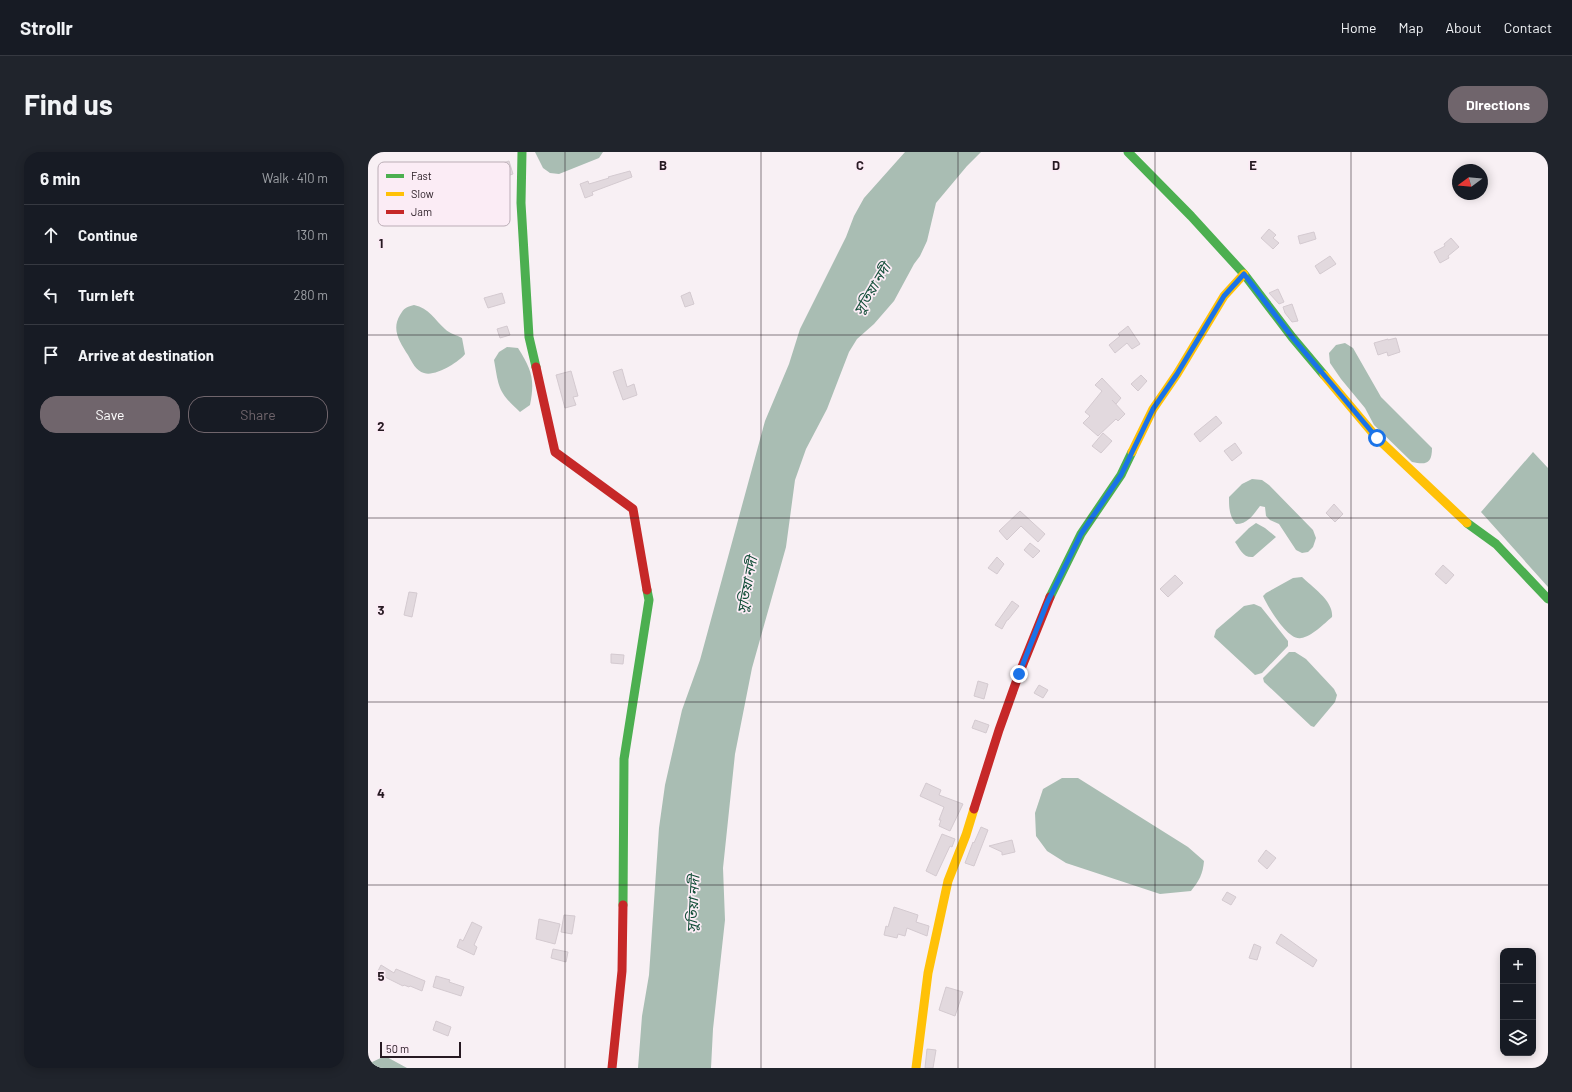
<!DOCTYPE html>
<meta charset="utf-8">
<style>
body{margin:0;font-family:Barlow,"Noto Sans Bengali",sans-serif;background:#20242c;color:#f1f3f6}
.controls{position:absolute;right:12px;bottom:12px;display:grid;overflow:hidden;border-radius:8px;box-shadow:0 2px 10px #0003}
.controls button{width:36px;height:36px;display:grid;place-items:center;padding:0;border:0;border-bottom:1px solid #363941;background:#171b24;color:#f1f3f6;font:20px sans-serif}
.compass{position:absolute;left:1084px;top:12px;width:36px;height:36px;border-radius:50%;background:#171b24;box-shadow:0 2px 10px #0003;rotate:254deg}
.scale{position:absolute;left:12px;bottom:10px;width:81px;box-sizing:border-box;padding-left:4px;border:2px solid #271a22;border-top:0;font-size:11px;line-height:14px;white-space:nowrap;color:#271a22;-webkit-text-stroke:3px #fbecf5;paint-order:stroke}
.stop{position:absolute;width:12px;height:12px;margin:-9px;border:3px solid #1a73e8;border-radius:50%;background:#fff}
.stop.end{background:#1a73e8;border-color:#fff;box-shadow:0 1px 4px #0008}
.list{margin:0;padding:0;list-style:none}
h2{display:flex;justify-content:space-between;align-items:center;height:52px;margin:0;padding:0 16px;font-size:17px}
h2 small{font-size:13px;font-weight:400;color:#9ea1a6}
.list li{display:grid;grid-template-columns:26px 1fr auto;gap:12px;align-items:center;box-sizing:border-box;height:60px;padding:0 16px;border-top:1px solid #363941}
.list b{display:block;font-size:15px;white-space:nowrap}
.list em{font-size:13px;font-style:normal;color:#9ea1a6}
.actions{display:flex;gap:8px;padding:12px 16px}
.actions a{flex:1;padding:9px 0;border:1px solid #70656c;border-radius:16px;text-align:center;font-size:14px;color:#70656c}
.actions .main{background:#70656c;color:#fff}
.icon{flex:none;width:22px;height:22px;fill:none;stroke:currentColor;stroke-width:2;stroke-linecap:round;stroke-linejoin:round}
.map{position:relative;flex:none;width:1180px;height:916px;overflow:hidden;border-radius:16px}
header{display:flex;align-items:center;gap:24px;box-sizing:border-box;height:56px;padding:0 20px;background:#171b24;border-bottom:1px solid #363941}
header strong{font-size:19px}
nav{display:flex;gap:22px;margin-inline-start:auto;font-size:14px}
.intro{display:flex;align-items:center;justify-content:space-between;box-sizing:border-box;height:96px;padding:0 24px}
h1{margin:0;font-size:28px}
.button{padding:10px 18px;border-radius:16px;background:#70656c;color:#fff;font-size:14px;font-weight:700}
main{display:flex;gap:24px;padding:0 24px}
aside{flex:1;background:#171b24;border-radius:16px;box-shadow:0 2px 10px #0003}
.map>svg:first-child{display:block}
</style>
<header>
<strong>Strollr</strong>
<nav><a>Home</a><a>Map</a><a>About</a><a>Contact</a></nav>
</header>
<div class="intro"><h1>Find us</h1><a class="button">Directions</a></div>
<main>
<aside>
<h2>6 min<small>Walk · 410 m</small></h2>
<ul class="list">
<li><svg class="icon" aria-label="ahead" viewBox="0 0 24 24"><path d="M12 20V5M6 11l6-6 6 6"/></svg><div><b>Continue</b></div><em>130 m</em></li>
<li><svg class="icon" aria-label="left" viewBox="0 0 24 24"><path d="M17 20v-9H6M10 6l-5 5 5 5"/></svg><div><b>Turn left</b></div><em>280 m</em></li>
<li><svg class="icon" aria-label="arrive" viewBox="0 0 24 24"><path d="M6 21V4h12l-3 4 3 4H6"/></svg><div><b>Arrive at destination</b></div></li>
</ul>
<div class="actions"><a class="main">Save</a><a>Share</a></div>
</aside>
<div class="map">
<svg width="1180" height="916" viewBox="0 0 1180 916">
<rect width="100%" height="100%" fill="#f8f0f4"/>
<path fill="#a9bdb3" d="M167,0H235L231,6L191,22L182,21L175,16Z
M537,0H613L599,14L568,51L559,89L552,104L546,112L526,149L506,172L489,187L481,200L459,257L438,297L427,328L418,395L384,516L367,602L355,716L357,768L345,877L343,916H270L274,864L281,823L291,676L297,633L314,558L332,508L397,269L421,212L432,177L478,85L486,64L496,46Z
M46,153C61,156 67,168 77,177C82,182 89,183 94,186L97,202C91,210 67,225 56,221C48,219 44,210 40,203C32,190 23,178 32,163C36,156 38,155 46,153Z
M977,191L985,196L1013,245L1064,296C1064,312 1058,313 1044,310L1006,273L997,256L973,227L962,211L961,201L968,193Z
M139,195L150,196C164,218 167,228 162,253L152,260C130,240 131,236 126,208L131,200Z
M1165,300L1180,316V435L1113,360Z
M884,327L894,328L901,333L945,378L948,386L945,395L940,400L934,401L928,398L911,372L902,368L898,364L897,355L892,354C885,363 880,372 868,372C861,364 861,355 861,345L874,332Z
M888,371L897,376L908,385L885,405C875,406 872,397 867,390L881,376Z
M934,425C944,435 966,449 964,465C957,471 943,485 933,486C920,489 900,455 895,444L898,441L925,426Z
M886,452L893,455L920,489V494L894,521L887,523L846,485L848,478L876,454Z
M921,500H927L938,507L966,537L969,543L967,550L946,575L943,574L896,530L895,526Z
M694,626H710L820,695L836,709C835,722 831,729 823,739L792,742L698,711L679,699L668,684L667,661L675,637Z
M17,904L39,916H0L2,911Z"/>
<path fill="#e2d9de" stroke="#d4cad0" d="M141,9L145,22L136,25L131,12Z
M262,19L264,25L224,40L225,43L217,46L212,32L220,29L221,32L241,26L240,25Z
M901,77L908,83L905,86L911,91L905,97L893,86Z
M946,80L948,87L932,92L930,84Z
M1083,86L1091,95L1080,104L1081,106L1072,111L1066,100L1077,94L1076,92Z
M962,104L968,112L952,122L947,114Z
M910,137L916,150L911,152L901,141Z
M322,140L326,152L317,155L313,144Z
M134,141L137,151L120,156L116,146Z
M924,152L930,169L924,170L917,161L915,155Z
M139,174L142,183L132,186L129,177Z
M760,174L772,192L764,197L759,191L747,201L741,193L752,184L750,182Z
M1028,186L1032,200L1020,204L1019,200L1010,203L1006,191L1020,187V188Z
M254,217L259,235L266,232L269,243L255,248L245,220Z
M203,219L210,244L205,245L208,253L197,256L188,223Z
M773,223L779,229L770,239L763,232Z
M734,226L753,246L748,252L744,248L757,262L750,269L748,267L730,284L715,271L722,264L717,260L734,239L727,233Z
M848,264L854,271L832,290L826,282Z
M735,281L744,289L733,301L724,294Z
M867,291L874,301L864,309L856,299Z
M966,352L975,362L967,370L958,361Z
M652,359L677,382L670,390L653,374L639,388L631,379Z
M662,391L672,399L665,406L656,398Z
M629,405L636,412L629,422L620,416Z
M1075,413L1086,423L1078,432L1067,422Z
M807,423L815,431L800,445L792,437Z
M41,440L49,441L44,465L36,463Z
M644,449L651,454L640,468H639L634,477L627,473Z
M243,502L256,503L255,512L243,511Z
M610,529L620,532L616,547L606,544Z
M671,533L680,538L675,546L666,541Z
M607,568L621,573L618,581L604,576Z
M558,631L573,638L571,643L595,652L582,679L571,674L573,668H571L576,655L552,644Z
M613,675L620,678L606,714L597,711L605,690L606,691Z
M574,682L587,687L584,695L582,694L568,724L558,719Z
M644,688L647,700L634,703V700L621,694Z
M898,698L908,706L899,717L890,709Z
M859,740L868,745L863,753L854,748Z
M526,755L550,763L548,770L561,774L559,784L539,776L537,784L530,782L529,786L516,783L518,774L520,775Z
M196,763L207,764L204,782L193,780Z
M171,767L192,772L187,792L168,787Z
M104,770L114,775L106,793L109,795L106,803L89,795L92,787L95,789Z
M913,782L949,808L945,815L908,791Z
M886,792L893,795L889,808L881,806Z
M185,797L200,800L198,810L183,806Z
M13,813L26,821L28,817L57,829L54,839L42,834L41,835L36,833L35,834L9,821Z
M68,824L82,828L81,830L96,835L93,844L65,835Z
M578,835L595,840L587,864L571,858Z
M68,869L83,875L80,884L65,878Z
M559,897L568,898L565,916H557Z"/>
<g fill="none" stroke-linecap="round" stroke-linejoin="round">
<path stroke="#4caf50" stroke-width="9" d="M154,0L153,51L161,185L168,215
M760,0L823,64L876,122L924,185L956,223
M1099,371L1128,392L1180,447
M682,445L713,382L753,323L764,300
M255,753L256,607L281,448L279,438"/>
<path stroke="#ffc107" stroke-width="9" d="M956,223L1009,286L1099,371
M764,300L785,257L809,222L856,144L876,122
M548,916L560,821L580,729L598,683L606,657"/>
<path stroke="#c62828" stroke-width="9" d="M168,215L187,300L265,357L279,438
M606,657L631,578L651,522L682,445
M244,916L254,819L255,753"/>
</g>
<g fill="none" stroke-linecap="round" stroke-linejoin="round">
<path stroke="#1a73e8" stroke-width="5" d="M651,522L679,451L713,382L753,323L785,257L809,222L856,144L876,122L924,185L1009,286"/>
</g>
<path fill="none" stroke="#271a22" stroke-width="1" stroke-opacity="0.55" d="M197,0V916M393,0V916M590,0V916M787,0V916M983,0V916M0,183H1180M0,366H1180M0,550H1180M0,733H1180"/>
<g text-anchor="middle" stroke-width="3.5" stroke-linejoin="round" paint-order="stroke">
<g font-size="14" font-style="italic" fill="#104c36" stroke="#fbecf5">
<text transform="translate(504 137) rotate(-59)" y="5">সুতিয়া নদী</text>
<text transform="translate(379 433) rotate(-79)" y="5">সুতিয়া নদী</text>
<text transform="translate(325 752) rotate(-87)" y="5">সুতিয়া নদী</text>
</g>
</g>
<rect x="10" y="10" width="132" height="64" rx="6" fill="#fbecf5" stroke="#bbadb6" stroke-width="1"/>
<rect x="18" y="22" width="18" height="4" fill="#4caf50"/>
<rect x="18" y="40" width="18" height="4" fill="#ffc107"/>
<rect x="18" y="58" width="18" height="4" fill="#c62828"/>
<g font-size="11" fill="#271a22">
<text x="43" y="28">Fast</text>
<text x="43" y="46">Slow</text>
<text x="43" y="64">Jam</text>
</g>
<g font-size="13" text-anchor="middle" font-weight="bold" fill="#271a22" stroke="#fbecf5" stroke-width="3.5" stroke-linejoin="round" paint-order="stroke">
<text x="295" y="18">B</text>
<text x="492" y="18">C</text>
<text x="688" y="18">D</text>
<text x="885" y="18">E</text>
<text x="13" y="96">1</text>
<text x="13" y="279">2</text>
<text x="13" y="463">3</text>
<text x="13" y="646">4</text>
<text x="13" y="829">5</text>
</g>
</svg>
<div class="controls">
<button>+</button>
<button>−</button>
<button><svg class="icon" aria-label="layers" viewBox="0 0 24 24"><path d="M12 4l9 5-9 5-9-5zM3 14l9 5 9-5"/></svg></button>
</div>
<svg class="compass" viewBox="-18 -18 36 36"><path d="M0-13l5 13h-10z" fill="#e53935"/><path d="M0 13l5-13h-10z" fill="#9ea1a6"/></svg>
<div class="scale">50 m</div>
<div class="stop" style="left:1009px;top:286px"></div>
<div class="stop end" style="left:651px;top:522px"></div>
</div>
</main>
